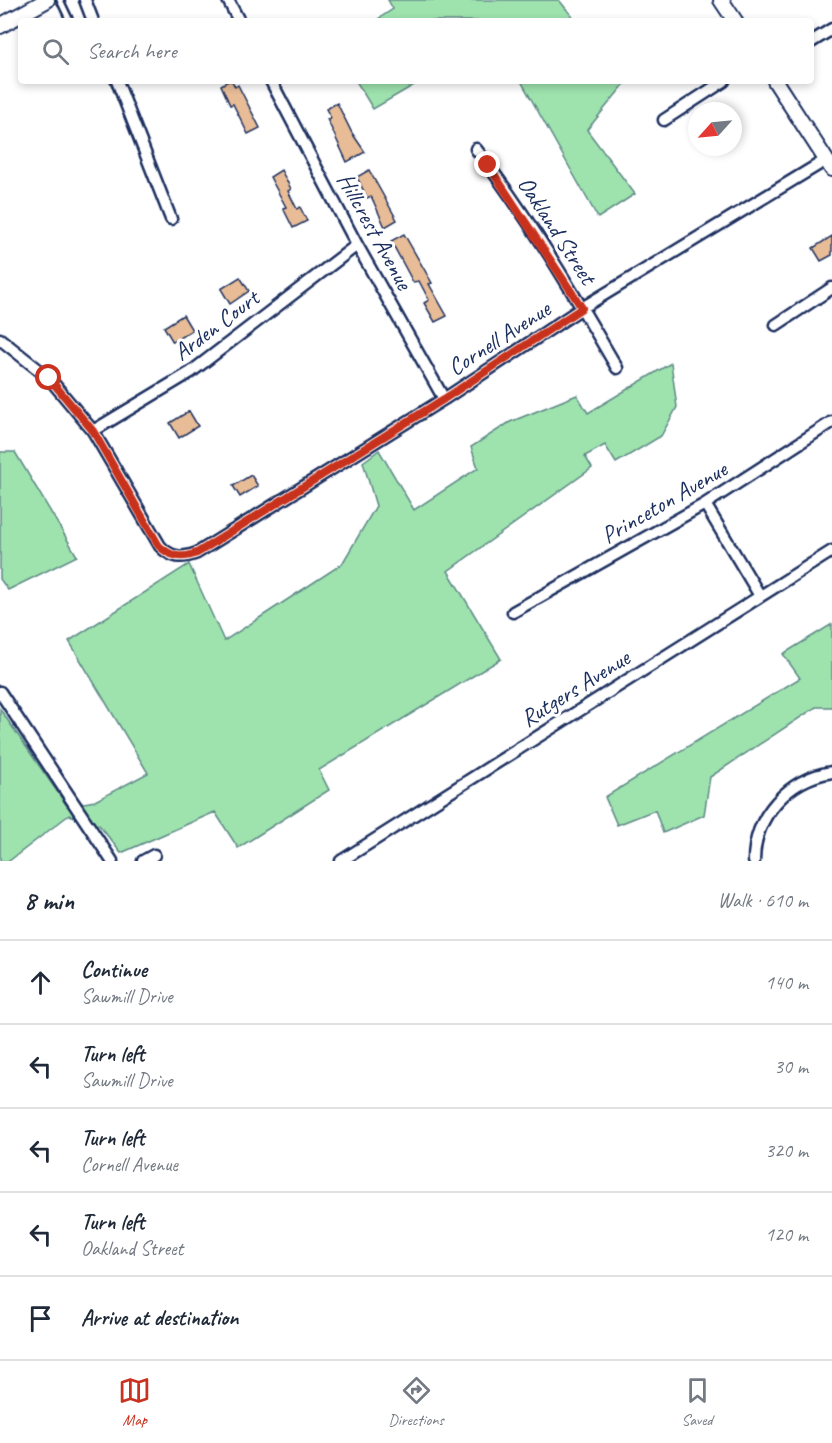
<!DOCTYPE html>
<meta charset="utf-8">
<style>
body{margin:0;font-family:Caveat,sans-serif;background:#f6f6f7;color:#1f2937}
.compass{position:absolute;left:688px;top:102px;width:54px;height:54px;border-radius:50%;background:#fff;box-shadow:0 3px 9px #0003;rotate:243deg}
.stop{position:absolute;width:18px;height:18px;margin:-14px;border:4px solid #c8321e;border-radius:50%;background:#fff}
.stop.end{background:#c8321e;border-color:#fff;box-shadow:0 2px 6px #0008}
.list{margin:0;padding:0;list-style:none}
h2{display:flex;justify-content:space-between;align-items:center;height:78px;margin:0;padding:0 24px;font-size:26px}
h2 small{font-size:20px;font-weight:400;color:#747a83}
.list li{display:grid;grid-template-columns:39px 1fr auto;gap:18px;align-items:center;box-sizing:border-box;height:84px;padding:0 24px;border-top:2px solid #e0e1e3}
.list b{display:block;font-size:22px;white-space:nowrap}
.list p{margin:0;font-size:20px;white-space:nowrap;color:#747a83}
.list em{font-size:20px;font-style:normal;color:#747a83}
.icon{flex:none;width:33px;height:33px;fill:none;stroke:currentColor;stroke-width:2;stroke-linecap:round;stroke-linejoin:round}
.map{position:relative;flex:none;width:832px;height:861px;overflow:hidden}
.search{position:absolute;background:#fff;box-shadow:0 3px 9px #0003;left:18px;right:18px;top:18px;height:66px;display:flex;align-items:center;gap:15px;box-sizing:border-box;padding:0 21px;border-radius:6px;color:#747a83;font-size:22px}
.sheet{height:498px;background:#fff}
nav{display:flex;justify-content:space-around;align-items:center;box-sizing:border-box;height:84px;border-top:2px solid #e0e1e3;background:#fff;font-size:16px;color:#747a83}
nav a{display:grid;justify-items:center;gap:3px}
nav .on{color:#c8321e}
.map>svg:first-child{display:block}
</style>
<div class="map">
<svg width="832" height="861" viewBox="0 0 832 861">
<rect width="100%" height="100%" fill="#fff"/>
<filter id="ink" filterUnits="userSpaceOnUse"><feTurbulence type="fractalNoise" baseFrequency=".0167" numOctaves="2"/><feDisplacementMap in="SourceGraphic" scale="12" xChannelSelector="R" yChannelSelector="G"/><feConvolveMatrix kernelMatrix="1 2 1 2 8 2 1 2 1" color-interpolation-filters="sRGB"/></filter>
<g filter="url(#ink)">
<path fill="#9ee2ad" stroke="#5c8886" stroke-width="1.5" d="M388,0H559L576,21H375L393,9Z
M356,81H421L373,109Z
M521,81H627L587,130L635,194L598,218Z
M671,363L677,407L661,436L616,463L605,445L585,456L592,468L448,571L501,659L319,770L329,790L238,848L215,812L121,853L99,825L69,815L9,861H0V709L67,806L95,801L148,773L69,641L189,564L224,641L342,564L376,506L363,462L379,450L414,510L478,468L471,447L510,422L577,395L588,413Z
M0,452H15L77,556L8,590L0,579Z
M832,624V707H816L710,777L704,815L663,833L655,810L617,825L605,797L800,678L783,654Z"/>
<path fill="#e7bc97" stroke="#1b2f5e" stroke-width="1.5" d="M228,81H232L235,87L238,85L260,128L248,134L233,104L230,105L221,85Z
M337,103L352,133L365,152L347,162L327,119L331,118L326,109Z
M281,170L291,189L288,191L297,209L300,207L307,221L293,228L283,208L286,207L270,177Z
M369,170L397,220L385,227L371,196L367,198L357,177Z
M404,234L432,283L429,284L447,316L435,322L424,303L429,300L419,281L413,282L391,241Z
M832,236V255L821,261L813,248Z
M240,277L249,291L230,304L221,289Z
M183,315L192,330L173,342L164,327Z
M189,411L198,426L179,438L170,423Z
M251,475L258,486L240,497L233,486Z"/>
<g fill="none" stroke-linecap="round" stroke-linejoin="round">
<defs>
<path id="lane" d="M60,0L70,21"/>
<path id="street" d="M85,0L93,21
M228,0L239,21
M811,42L832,29
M117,81L171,219
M271,81L357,245L444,399
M664,120L724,81
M476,149C528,216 574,294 617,368
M776,325L832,288
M0,339L49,378L93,431L160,546C171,558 182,559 197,553L444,399L582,308L826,160
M93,431L191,372L357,245
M705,504L760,596
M513,612L705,504L832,422
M0,692L112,861
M143,861L154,855
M341,861L832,551
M754,861C754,816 788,779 832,772"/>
<path id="secondary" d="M721,0L735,21
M0,26L47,0
M775,81L832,169"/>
</defs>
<use href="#lane" stroke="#1b2f5e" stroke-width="10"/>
<use href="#street" stroke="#1b2f5e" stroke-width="15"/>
<use href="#secondary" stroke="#1b2f5e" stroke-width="18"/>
<use href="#lane" stroke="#fff" stroke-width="5"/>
<use href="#street" stroke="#fff" stroke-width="10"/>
<use href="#secondary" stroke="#fff" stroke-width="14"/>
</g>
</g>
<g fill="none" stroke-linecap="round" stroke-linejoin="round" filter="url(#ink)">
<path stroke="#c8321e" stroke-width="8" d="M49,378L93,431L159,546C171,557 182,559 197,553L444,399L582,308L488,165"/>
</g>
<g text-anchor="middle" stroke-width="6" stroke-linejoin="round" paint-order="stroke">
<g font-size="24" fill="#1b2f5e" stroke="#fff">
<text transform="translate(557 230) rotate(57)" y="8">Oakland Street</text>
<text transform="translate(375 231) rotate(61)" y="8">Hillcrest Avenue</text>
<text transform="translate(216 325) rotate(-37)" y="8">Arden Court</text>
<text transform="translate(499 338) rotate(-33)" y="8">Cornell Avenue</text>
<text transform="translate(664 502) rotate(-30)" y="8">Princeton Avenue</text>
<text transform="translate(575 688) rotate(-32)" y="8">Rutgers Avenue</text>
</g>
</g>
</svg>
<svg class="compass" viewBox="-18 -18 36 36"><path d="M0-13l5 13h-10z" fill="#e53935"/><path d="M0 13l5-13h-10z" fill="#747a83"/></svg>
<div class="stop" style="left:49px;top:378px"></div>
<div class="stop end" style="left:488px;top:165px"></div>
<div class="search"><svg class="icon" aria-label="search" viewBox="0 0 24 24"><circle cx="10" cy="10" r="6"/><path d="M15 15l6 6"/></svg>Search here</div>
</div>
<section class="sheet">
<h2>8 min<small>Walk · 610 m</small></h2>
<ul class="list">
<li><svg class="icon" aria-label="ahead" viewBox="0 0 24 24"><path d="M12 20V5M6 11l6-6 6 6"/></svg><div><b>Continue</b><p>Sawmill Drive</p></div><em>140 m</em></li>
<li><svg class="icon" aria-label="left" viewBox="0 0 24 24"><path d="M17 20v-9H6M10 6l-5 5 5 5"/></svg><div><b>Turn left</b><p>Sawmill Drive</p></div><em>30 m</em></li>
<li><svg class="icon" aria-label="left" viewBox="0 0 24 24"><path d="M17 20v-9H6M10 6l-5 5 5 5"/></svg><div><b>Turn left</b><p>Cornell Avenue</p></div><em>320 m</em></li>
<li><svg class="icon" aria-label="left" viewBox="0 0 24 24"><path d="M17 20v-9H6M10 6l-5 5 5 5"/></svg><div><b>Turn left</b><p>Oakland Street</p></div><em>120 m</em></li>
<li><svg class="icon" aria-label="arrive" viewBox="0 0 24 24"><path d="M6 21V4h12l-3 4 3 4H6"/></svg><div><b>Arrive at destination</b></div></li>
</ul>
</section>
<nav>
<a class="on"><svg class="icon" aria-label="map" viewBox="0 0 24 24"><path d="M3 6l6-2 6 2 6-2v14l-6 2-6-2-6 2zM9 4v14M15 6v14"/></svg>Map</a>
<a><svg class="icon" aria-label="directions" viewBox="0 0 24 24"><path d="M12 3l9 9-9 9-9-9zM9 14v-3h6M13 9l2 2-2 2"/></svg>Directions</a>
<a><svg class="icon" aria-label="saved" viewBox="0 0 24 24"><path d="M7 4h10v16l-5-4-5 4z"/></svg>Saved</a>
</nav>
